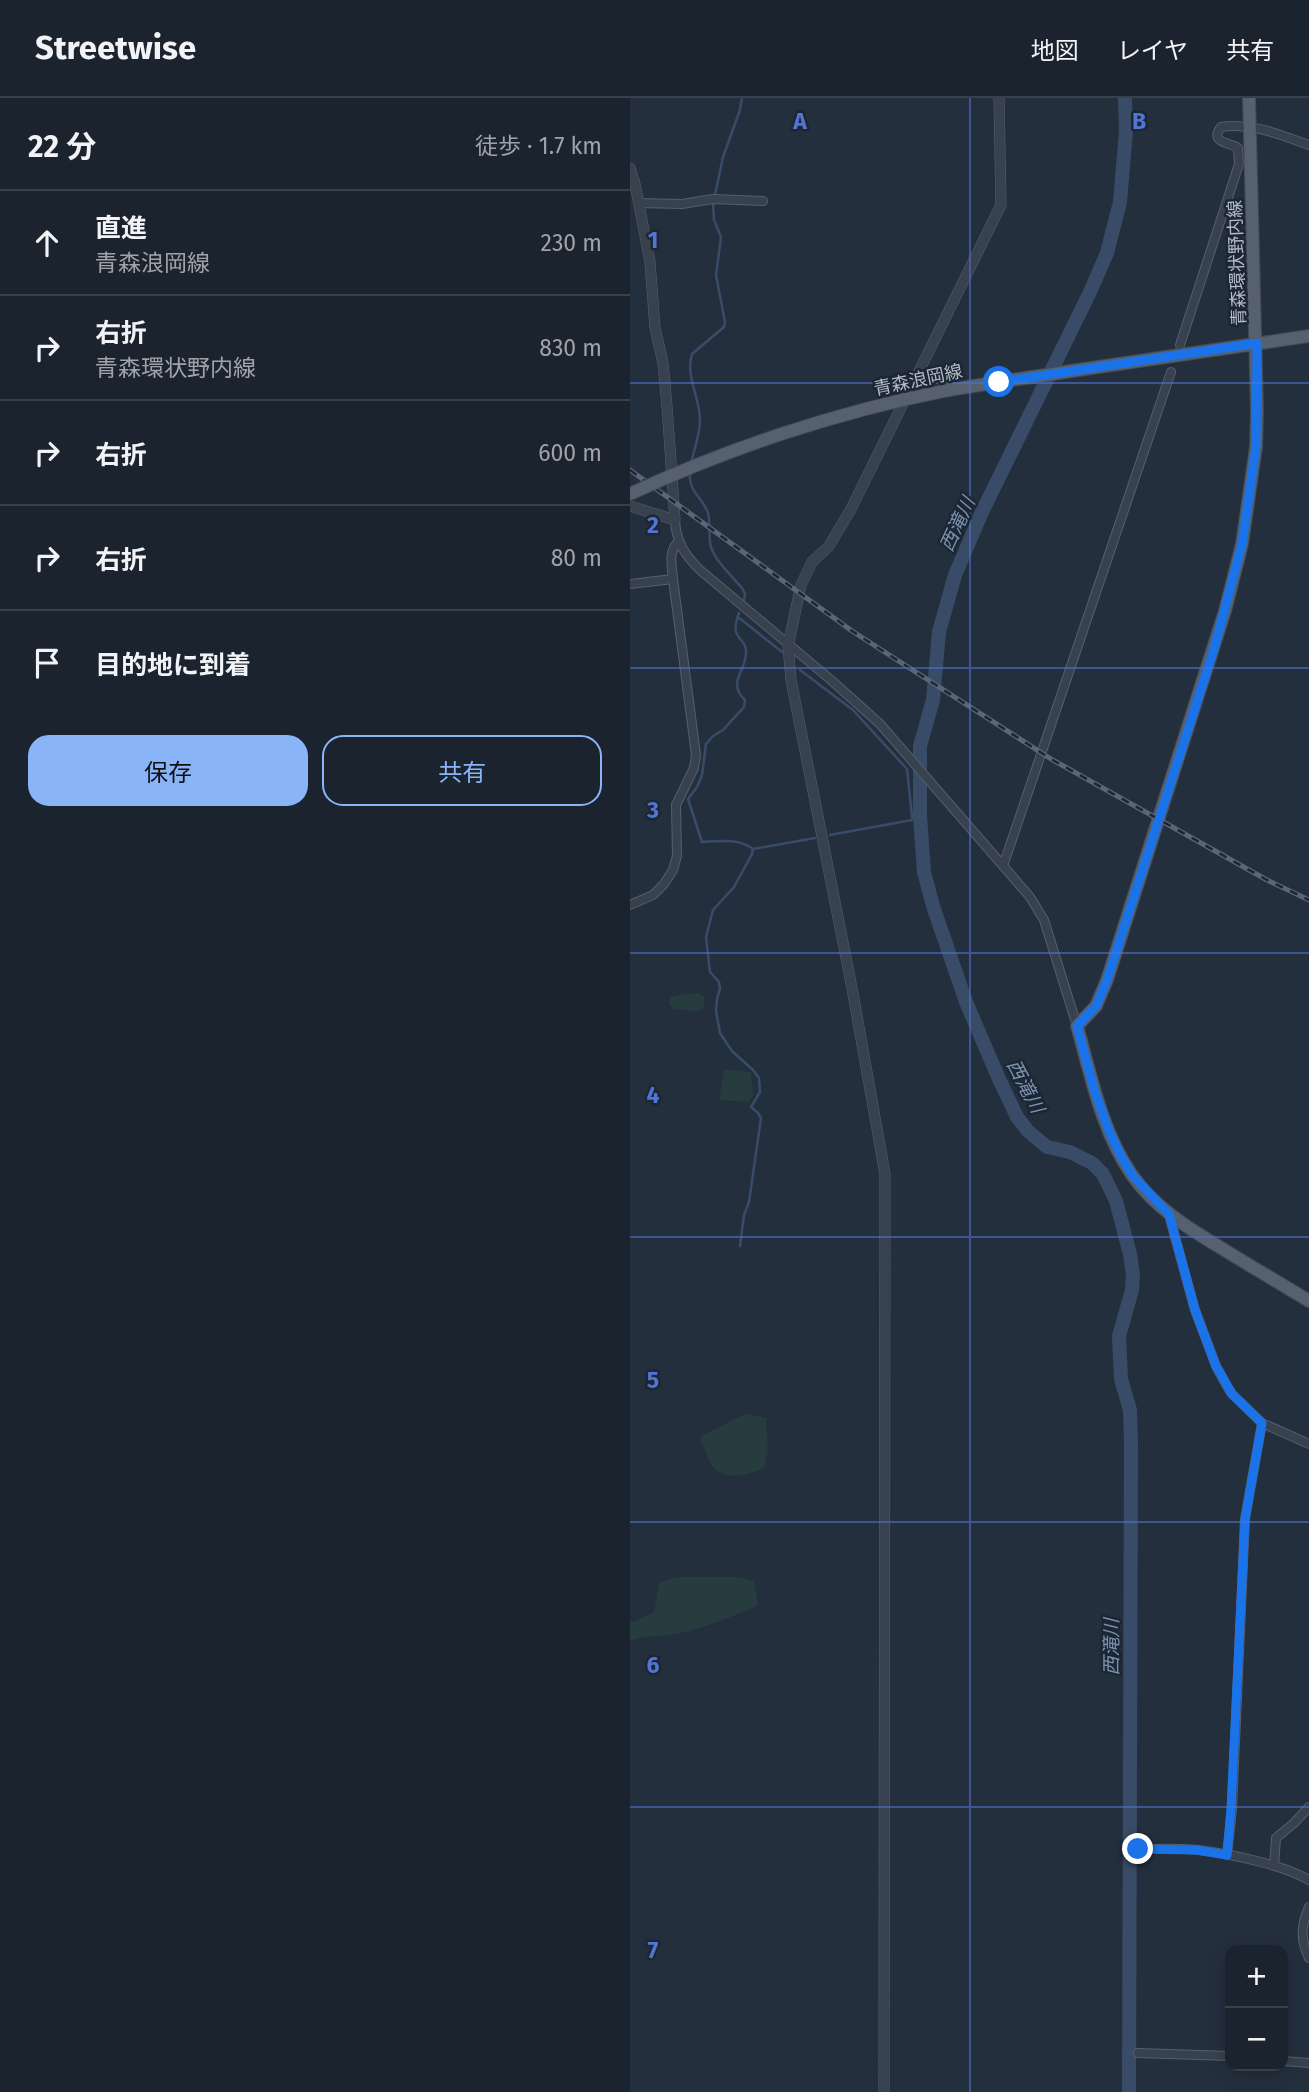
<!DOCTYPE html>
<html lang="ja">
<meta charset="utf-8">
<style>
body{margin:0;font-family:"Fira Sans","Noto Sans JP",sans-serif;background:#282f3a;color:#f1f3f6}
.controls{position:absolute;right:21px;bottom:21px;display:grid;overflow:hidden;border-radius:14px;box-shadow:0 4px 18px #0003}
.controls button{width:63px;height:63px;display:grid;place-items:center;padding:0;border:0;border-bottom:2px solid #39404a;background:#1b232e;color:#f1f3f6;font:35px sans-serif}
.stop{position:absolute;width:21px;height:21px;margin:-16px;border:5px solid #1a73e8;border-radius:50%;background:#fff}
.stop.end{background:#1a73e8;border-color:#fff;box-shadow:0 2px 7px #0008}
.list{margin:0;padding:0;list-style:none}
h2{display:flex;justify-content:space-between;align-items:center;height:91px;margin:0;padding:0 28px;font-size:30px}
h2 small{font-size:23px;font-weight:400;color:#a0a4aa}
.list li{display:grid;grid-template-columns:46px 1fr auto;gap:21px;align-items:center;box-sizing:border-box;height:105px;padding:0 28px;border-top:2px solid #39404a}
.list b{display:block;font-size:26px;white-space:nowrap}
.list p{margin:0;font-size:23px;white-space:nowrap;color:#a0a4aa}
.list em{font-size:23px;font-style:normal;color:#a0a4aa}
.actions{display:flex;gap:14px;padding:21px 28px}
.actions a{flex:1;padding:16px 0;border:2px solid #8ab4f8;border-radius:21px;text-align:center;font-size:24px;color:#8ab4f8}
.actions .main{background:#8ab4f8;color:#111}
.icon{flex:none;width:38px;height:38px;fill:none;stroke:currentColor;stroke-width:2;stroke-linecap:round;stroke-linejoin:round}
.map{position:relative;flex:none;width:679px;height:1994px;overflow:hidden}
header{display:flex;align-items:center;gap:42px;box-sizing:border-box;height:98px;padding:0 35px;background:#1b232e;border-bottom:2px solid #39404a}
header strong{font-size:33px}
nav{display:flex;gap:38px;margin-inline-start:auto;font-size:24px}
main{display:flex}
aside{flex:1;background:#1b232e}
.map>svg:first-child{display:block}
</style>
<header>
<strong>Streetwise</strong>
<nav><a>地図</a><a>レイヤ</a><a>共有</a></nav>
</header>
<main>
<aside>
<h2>22 分<small>徒歩 · 1.7 km</small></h2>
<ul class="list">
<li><svg class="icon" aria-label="ahead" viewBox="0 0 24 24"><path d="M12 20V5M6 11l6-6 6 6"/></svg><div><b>直進</b><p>青森浪岡線</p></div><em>230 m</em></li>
<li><svg class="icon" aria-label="right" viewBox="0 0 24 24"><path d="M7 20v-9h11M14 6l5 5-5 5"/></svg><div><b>右折</b><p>青森環状野内線</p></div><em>830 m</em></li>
<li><svg class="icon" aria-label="right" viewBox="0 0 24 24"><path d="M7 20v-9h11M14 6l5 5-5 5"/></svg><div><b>右折</b></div><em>600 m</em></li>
<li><svg class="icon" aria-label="right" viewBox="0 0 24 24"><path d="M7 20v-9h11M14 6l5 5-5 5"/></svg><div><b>右折</b></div><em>80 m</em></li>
<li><svg class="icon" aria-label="arrive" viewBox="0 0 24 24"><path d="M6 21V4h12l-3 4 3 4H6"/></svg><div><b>目的地に到着</b></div></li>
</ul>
<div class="actions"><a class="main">保存</a><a>共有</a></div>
</aside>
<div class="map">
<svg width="679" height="1994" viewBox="0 0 679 1994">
<rect width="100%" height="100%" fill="#242f3e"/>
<path fill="#263c3f" d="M68,895L75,900L74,909L69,913L43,911L39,906L41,899L54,896Z
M94,971L121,974L123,998L118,1004L89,1002Z
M115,1316L136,1320L138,1353L134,1370C120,1376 97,1383 85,1371C78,1364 74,1348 70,1339Z
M46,1479H109L124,1483L128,1507C101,1519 73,1531 44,1536C29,1539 13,1537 0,1543V1523L3,1524L24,1514L29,1485Z"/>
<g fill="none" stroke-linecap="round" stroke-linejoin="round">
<path stroke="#394c67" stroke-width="2.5" d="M85,97L93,59L110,12L112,0
M61,366C64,351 70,336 70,322C70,300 55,277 62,256L94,229L95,224L86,177L91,139L84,122L83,105
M60,376C58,393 73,400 78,415C81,426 78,439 81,449C86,464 102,478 112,490L115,496L114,502
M109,515C98,544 117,537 116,556C115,574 97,585 115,602L114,609L93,632L83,638L76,646L72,677L67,689L58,701L72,744C90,743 109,740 123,751L122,756L104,789L83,812L76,839L80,874L89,884L90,891L87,901L86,913L90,935L102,953L123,972L129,980L130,994L121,1009L128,1015L131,1020L119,1104L114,1117L110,1148
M108,519L152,554
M170,572L223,612L277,671L282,718H290
M200,737L282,722V718
M123,751L185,740"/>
<path stroke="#394c67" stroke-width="14" d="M495,0L496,33L490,104L477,155L460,194L352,414L325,477L309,534L303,602L290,648V718L294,774L303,808L336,904L369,981L387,1019L398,1033L417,1049L440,1054L462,1065L473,1076L486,1103L500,1156L503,1177L502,1192L489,1238L491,1281L500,1312L501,1344L499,1994"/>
<defs>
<path id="minor" d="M9,105L52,106L83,101L133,103
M550,247L609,66L608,50C599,44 579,45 591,29C622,24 650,37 679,47
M45,422C46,444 55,457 70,472L201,582L250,626L400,799L414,822L447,928
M0,486L43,481
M373,768L541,274
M0,807L23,797L34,786L43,772L47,758L46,707L64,670L66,657L43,481C42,468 38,454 48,444
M539,1117L565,1212L586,1268L597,1288L602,1296L632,1325L679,1346
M508,1751C528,1751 549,1750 568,1752C600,1756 651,1766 679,1782
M597,1757L602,1711L615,1421L632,1325
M644,1768L646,1740L664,1725L679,1709
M679,1809C671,1828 670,1841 679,1860
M508,1955L600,1958
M653,1963L679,1965"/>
<path id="tertiary" d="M0,70L5,86L20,164L25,230L33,265L37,308L45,422L0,408
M254,1994L255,1076L222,890L161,582L158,548L171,487L182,464L199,448L221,411L371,107L369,0"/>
<path id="primary" d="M619,0L627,313L626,349L612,446L595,513L477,882L466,908L447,928C461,978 472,1034 502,1077C527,1113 565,1134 601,1156C627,1172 653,1187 679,1203
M441,273L679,238"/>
</defs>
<use href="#minor" stroke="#565f6c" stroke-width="10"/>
<use href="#tertiary" stroke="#565f6c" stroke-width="11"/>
<use href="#primary" stroke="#414a57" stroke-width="14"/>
<use href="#minor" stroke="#38414e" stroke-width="8"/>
<use href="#tertiary" stroke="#38414e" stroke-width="10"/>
<use href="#primary" stroke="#56606e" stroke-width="12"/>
<defs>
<path id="rail" d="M0,372L222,533L421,661L637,782L679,802"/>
</defs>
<use href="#rail" stroke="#5a6575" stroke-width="5"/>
<use href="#rail" stroke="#1d2633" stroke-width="2.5" stroke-dasharray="8" stroke-linecap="butt"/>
<defs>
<path id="primary-bridge" d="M0,396C98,350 208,314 314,293C356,285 399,280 441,273"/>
</defs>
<use href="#primary-bridge" stroke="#414a57" stroke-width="14" stroke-linecap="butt"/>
<use href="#primary-bridge" stroke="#56606e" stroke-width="12"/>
</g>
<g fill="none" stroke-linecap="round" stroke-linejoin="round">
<path stroke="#1a73e8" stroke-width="9" d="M369,284L627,245L626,349L612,446L584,551L477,882L466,908L447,928L464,991L479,1033L492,1060L503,1078L539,1116L565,1212L586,1268L602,1296L632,1325L615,1421L601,1711L597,1757L567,1752L508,1751"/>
</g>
<path fill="none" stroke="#5274d3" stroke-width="2" stroke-opacity="0.55" d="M340,0V1994M0,285H679M0,570H679M0,855H679M0,1139H679M0,1424H679M0,1709H679"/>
<g text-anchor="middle" stroke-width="5" stroke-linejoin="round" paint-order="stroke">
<g font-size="18" fill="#b4bcc9" stroke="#1d2633">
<text transform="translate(607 165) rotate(-92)" y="6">青森環状野内線</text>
<text transform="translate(288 282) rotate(-12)" y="6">青森浪岡線</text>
</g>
<g font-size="19" font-style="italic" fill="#7c92b1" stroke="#1d2633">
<text transform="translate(327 426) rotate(-65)" y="7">西滝川</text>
<text transform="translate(396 988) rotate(62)" y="7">西滝川</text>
<text transform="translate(481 1549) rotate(-90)" y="7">西滝川</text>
</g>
</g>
<g font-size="23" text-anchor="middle" font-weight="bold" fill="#5274d3" stroke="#1d2633" stroke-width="5" stroke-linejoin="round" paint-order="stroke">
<text x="170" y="31">A</text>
<text x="509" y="31">B</text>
<text x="23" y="150">1</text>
<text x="23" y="435">2</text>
<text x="23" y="720">3</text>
<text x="23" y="1005">4</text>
<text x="23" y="1290">5</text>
<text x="23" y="1575">6</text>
<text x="23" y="1860">7</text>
</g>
</svg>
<div class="controls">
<button>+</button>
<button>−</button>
</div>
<div class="stop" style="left:369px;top:284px"></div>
<div class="stop end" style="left:508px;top:1751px"></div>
</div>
</main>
